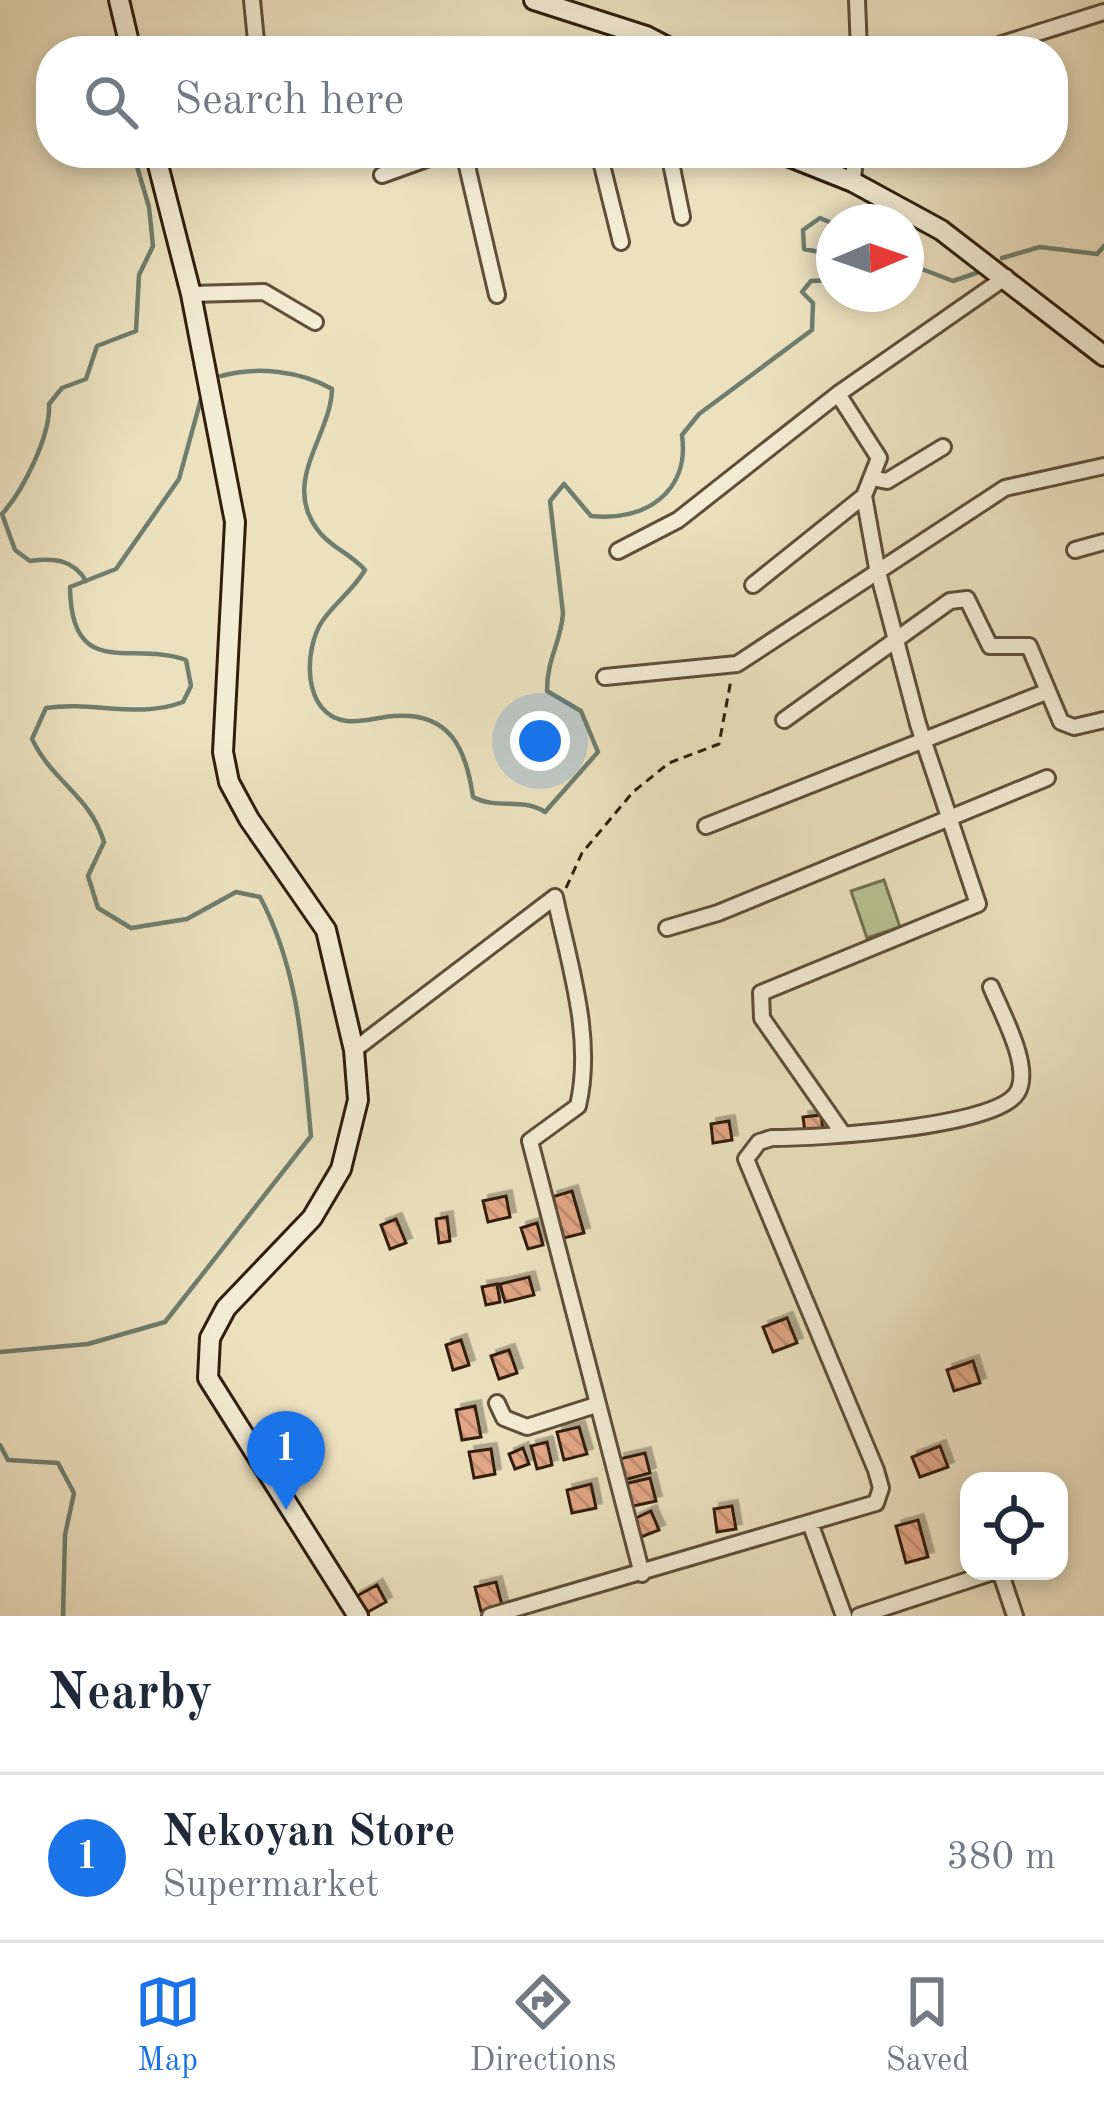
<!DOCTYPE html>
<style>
body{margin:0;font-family:"Old Standard TT",serif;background:#f2f2f3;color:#1f2937}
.controls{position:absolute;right:36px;bottom:36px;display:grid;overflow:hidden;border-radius:24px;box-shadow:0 6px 18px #0003}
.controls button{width:108px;height:108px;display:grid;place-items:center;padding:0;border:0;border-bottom:3px solid #e0e1e3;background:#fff;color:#1f2937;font:60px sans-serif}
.compass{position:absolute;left:816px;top:204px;width:108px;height:108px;border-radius:50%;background:#fff;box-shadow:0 6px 18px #0003;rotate:88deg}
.you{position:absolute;left:540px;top:741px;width:42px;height:42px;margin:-30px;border:9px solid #fff;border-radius:50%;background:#1a73e8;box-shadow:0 0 0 18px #1a73e833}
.badge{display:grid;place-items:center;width:78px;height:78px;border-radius:50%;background:#1a73e8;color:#fff;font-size:39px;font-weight:700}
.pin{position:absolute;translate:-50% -99px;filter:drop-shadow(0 3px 6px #0008)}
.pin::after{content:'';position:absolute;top:63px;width:42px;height:36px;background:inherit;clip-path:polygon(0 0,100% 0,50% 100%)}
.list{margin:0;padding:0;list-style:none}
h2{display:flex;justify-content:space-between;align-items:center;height:156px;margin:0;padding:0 48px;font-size:51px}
h2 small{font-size:39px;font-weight:400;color:#747a83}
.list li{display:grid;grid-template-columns:78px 1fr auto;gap:36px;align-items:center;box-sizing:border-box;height:168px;padding:0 48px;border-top:3px solid #e0e1e3}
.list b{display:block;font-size:45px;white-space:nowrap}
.list p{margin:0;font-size:39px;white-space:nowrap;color:#747a83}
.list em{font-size:39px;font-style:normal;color:#747a83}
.icon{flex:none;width:66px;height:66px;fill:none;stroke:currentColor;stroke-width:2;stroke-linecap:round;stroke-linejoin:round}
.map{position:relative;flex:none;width:1104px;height:1616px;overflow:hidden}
.search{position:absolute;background:#fff;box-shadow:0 6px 18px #0003;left:36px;right:36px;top:36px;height:132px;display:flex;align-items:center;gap:30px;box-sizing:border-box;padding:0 42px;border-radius:48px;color:#747a83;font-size:45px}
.sheet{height:324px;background:#fff}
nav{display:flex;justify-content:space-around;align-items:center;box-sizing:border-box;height:168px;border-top:3px solid #e0e1e3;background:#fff;font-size:33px;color:#747a83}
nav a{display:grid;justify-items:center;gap:6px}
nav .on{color:#1a73e8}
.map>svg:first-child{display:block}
</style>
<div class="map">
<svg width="1104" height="1616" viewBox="0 0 1104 1616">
<defs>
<pattern id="building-back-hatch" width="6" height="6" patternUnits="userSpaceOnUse" patternTransform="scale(3)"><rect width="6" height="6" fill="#e2a786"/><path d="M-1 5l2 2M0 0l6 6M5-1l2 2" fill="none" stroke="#c28f72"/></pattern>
<filter id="shadow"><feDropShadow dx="5.5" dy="-5.5" stdDeviation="0" flood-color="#0004"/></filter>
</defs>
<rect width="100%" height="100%" fill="#ece1bf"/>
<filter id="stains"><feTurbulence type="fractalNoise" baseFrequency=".00167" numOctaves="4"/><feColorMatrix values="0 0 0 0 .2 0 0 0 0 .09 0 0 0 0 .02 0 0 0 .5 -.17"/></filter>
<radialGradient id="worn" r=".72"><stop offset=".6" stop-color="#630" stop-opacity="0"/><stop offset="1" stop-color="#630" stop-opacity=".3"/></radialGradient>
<path fill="#b7c392" stroke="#747050" stroke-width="3" d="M884,880L900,927L867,938L851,891Z"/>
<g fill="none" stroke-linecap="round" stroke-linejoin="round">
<path stroke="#6f7e6e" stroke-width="4.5" d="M834,224L820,218L803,230L804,249L830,254L834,261
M1002,258L1040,247L1097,254L1104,246
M906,263L953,281L979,272
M221,376C256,366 301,371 332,389C331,437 278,484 321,534C333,548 352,555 365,570C353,590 336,602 323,620C303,649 302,716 347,721C362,723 379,717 394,716C450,712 466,748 473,797C497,810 522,797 545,812L598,752L581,711L547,691C547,657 561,643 563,613L550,501L564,484L591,516C645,522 690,492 682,435L699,414L812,330L813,303L802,292L811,281L831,280L834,274
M86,581C73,559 54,558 30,561L15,550L2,514C23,491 51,435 49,404L62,388L86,379L97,346L136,331L139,275L153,246L149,207L133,153
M0,1352L88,1344L165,1322L311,1136C303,1054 300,972 260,897L236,892L187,919L131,928L98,908L88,876L104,842C90,795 53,783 32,739L46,708C93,701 139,719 183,702L191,686L186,660C132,640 71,682 70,587L116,569L179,479L201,399
M0,1445L8,1460L58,1463L74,1493L65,1535L63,1616"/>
</g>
<path fill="url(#building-back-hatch)" stroke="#301e0e" stroke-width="3" filter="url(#shadow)" d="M821,1115L823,1130L805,1132L803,1117Z
M729,1121L732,1140L713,1143L711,1124Z
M572,1191L584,1233L564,1238L552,1197Z
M506,1196L510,1217L488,1222L483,1201Z
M447,1217L450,1241L439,1243L436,1219Z
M396,1219L406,1243L390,1249L381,1225Z
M537,1223L543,1245L528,1249L521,1228Z
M529,1277L534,1295L505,1302L500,1284Z
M497,1284L500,1302L486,1305L482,1287Z
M787,1318L797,1343L773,1352L763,1327Z
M461,1340L469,1365L453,1370L446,1345Z
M509,1350L517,1373L499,1379L491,1356Z
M973,1361L980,1383L954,1391L947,1370Z
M475,1406L481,1437L462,1440L456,1410Z
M579,1427L587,1454L564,1460L557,1432Z
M547,1442L552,1465L537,1469L531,1446Z
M940,1446L948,1467L920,1477L912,1457Z
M523,1448L529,1464L515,1469L509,1454Z
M491,1449L495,1474L474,1478L469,1452Z
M645,1453L650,1473L624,1480L619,1459Z
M650,1478L656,1501L629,1507L624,1484Z
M591,1484L596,1508L572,1513L567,1490Z
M732,1506L736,1529L717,1532L714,1509Z
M651,1511L659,1530L641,1537L634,1519Z
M918,1520L928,1557L906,1563L896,1526Z
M496,1582L502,1605L481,1611L475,1587Z
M377,1585L386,1602L364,1614L355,1597Z"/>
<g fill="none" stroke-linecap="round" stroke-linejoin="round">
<defs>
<path id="street" d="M252,0L257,51
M857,0L859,51
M980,51L1104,12
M464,153L497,295
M599,153L621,242
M669,153L682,217
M382,175L443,153
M853,182L855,153
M191,294L264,292L315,322
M838,394L879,458L864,496L877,568L918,724L978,904L761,993L762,1018L841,1131
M872,478L887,481L943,447
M1075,550L1104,542
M618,551L678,520L838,394L1006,277
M753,585L864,496
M605,677L737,664L1005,488L1104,466
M784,720L950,601L967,599L990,646H1029L1061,722L1074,727L1104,720
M706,826L1046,692
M667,928L718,913L1047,778
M354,1050L555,897C569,964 594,1037 578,1106L530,1141L642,1574
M497,1403L504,1418L527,1427L596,1405
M810,1523L844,1616
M1000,1571L1015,1616
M490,1616L876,1503L881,1488L876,1470L746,1159L759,1142L772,1138C816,1138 995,1128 1017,1093C1033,1068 1001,1012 991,987
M859,1616L996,1571"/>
<path id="secondary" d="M119,0L131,51
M534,0L646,36L675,51
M155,153L191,294L235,522L223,752L229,782L249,819L326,930L354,1050L358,1100L341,1169L312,1218L226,1308L210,1338L208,1378L358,1616
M780,153L853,182L941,230L1104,356"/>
</defs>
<use href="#street" stroke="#5f4f3a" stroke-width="20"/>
<use href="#secondary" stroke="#301e0e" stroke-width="24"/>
<path stroke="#301e0e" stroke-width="3" stroke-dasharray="9 6" stroke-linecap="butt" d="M566,888L582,853L633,792L669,763L719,744L731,680"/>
<use href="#street" stroke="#f3ecd5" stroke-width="14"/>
<use href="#secondary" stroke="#f3ecd5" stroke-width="18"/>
</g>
<rect width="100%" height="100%" filter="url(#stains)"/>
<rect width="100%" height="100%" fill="url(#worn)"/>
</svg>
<div class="controls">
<button><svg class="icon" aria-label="locate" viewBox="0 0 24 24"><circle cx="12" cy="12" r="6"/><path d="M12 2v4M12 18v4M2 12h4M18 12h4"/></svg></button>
</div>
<svg class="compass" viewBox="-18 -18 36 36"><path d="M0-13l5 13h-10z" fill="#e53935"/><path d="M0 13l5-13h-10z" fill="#747a83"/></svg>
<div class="you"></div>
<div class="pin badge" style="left:286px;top:1510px">1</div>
<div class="search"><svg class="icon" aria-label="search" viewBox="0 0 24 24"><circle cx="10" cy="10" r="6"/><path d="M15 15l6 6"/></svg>Search here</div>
</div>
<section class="sheet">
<h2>Nearby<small></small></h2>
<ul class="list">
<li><span class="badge">1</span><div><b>Nekoyan Store</b><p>Supermarket</p></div><em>380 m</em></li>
</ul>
</section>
<nav>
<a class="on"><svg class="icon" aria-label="map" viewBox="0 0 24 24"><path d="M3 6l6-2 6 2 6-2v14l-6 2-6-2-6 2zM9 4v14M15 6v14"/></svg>Map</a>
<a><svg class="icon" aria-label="directions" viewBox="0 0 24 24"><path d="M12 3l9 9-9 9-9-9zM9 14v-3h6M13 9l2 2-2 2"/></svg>Directions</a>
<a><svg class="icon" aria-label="saved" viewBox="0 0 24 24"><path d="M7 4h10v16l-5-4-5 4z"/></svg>Saved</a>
</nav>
